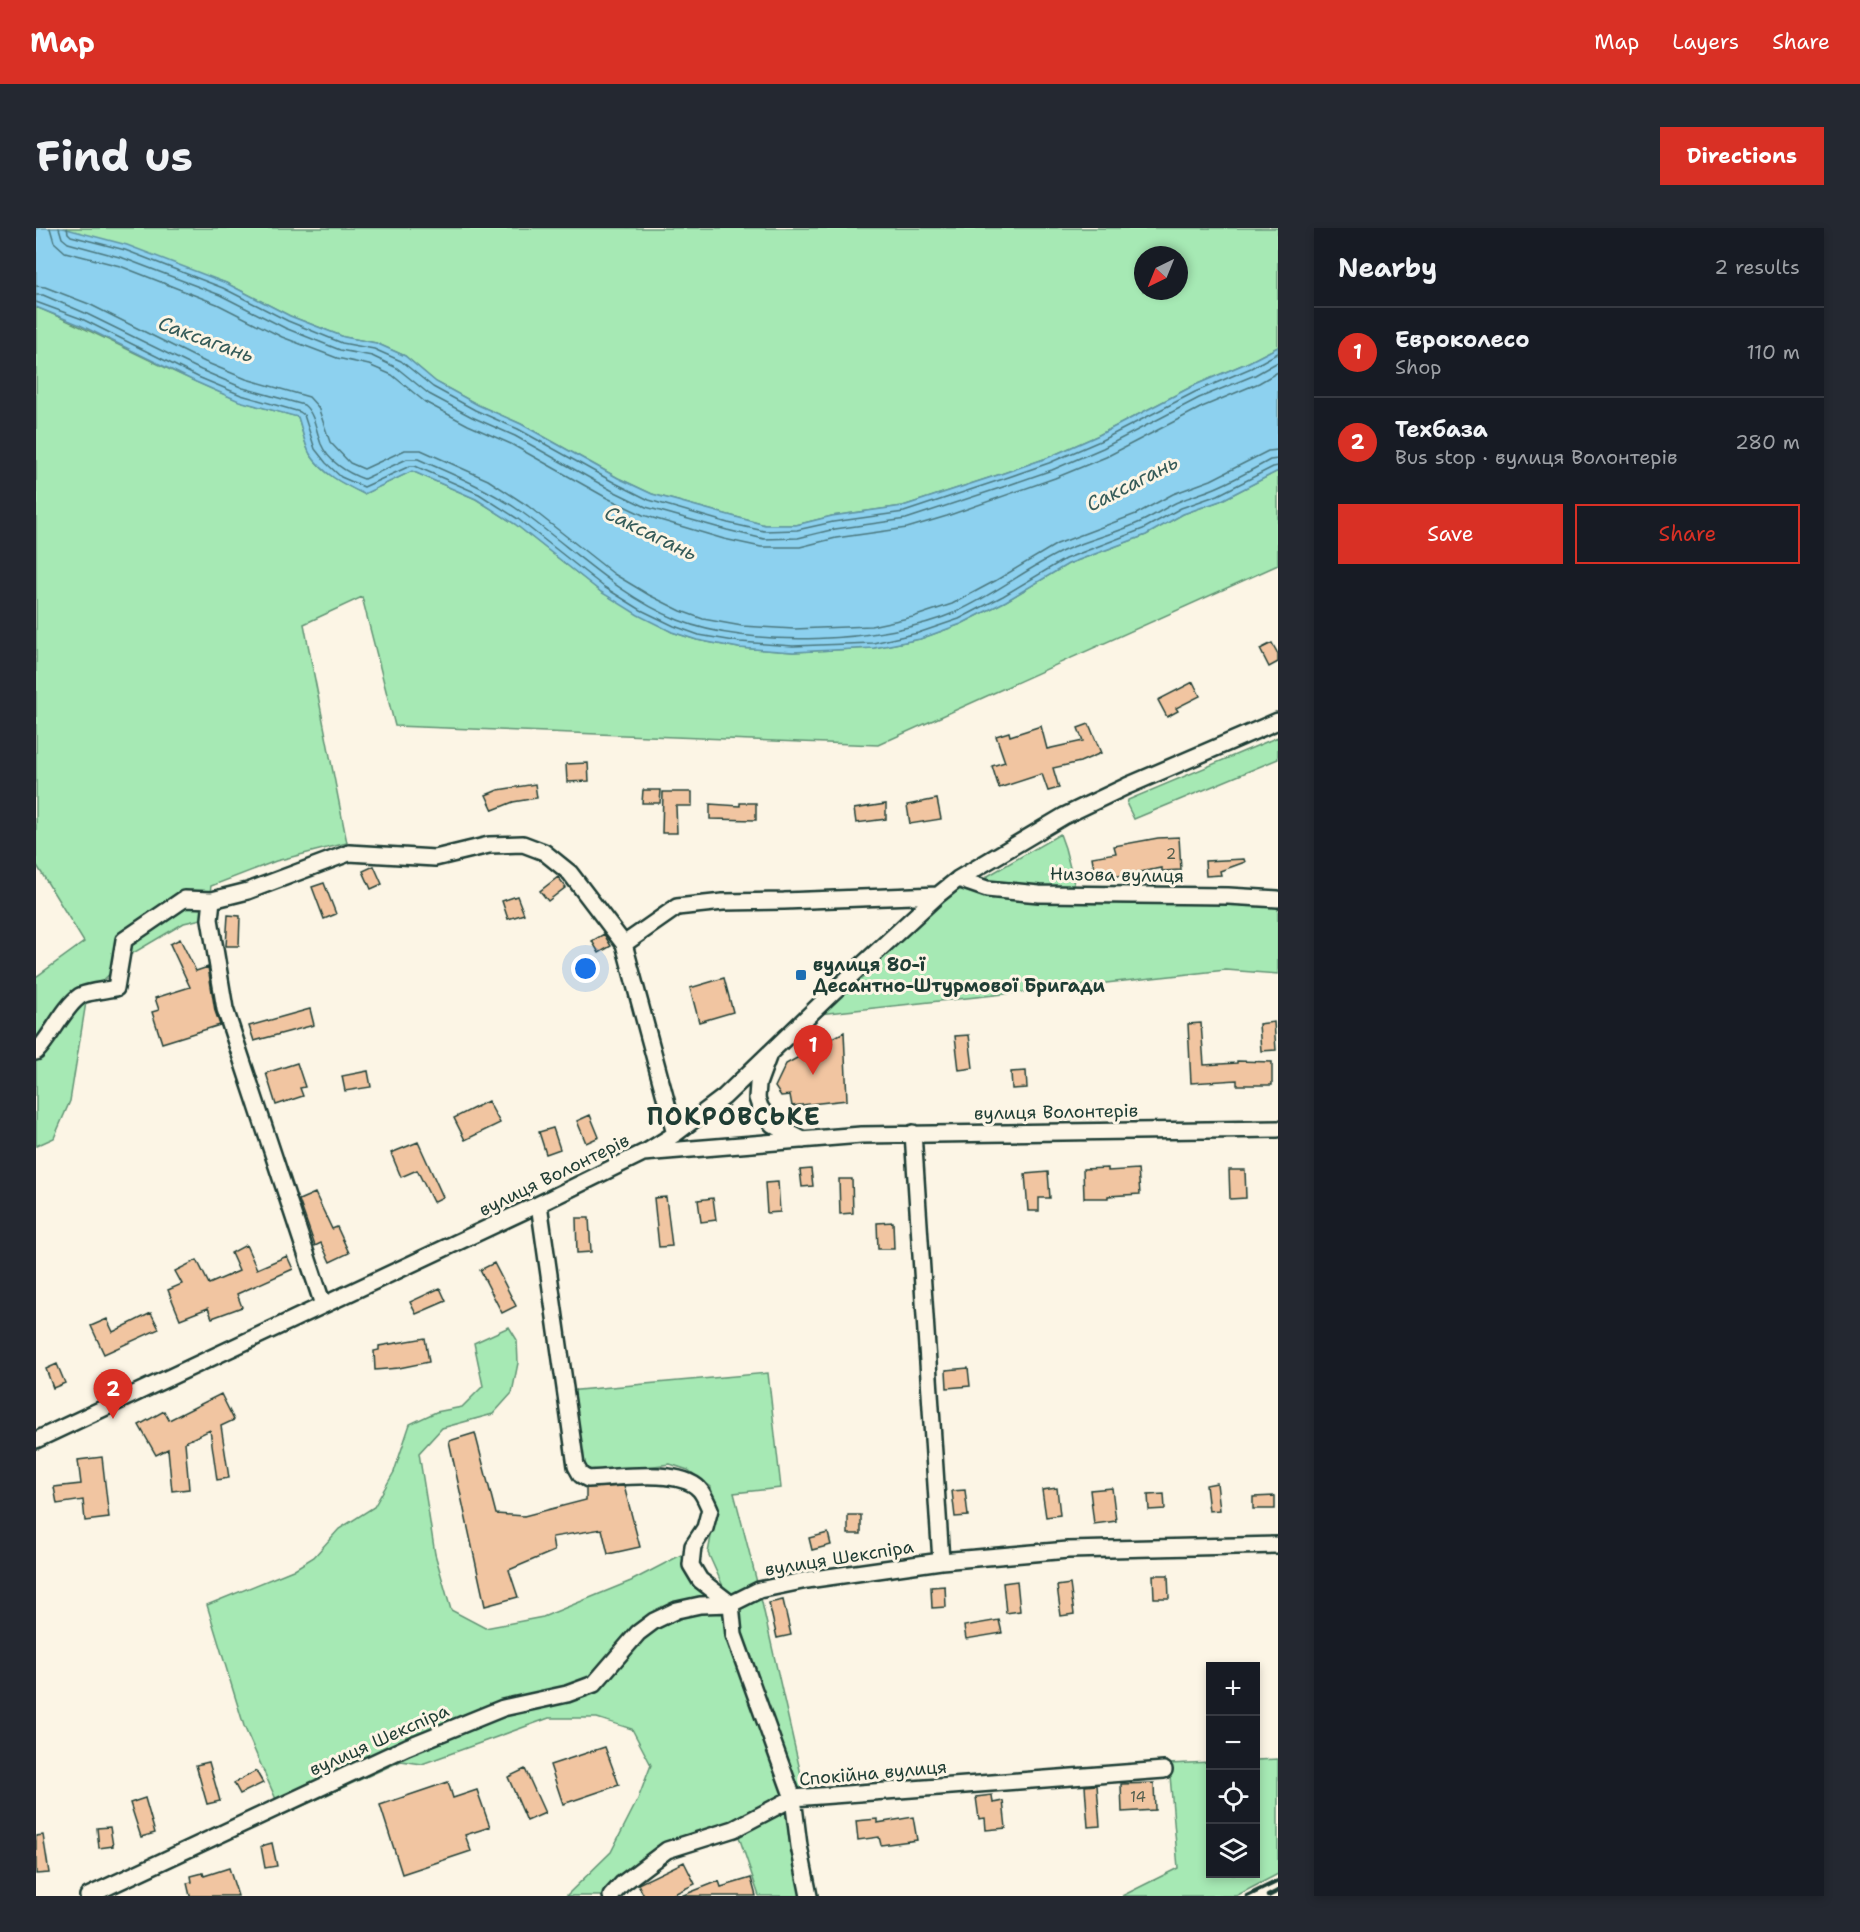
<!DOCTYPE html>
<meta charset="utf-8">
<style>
body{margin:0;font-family:"Shantell Sans",sans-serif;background:#242831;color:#f1f3f6}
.controls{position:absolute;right:18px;bottom:18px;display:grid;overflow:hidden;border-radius:0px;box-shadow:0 3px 9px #0003}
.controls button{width:54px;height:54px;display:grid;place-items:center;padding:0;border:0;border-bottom:2px solid #363941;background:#171b24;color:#f1f3f6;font:30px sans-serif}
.compass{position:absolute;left:1098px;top:18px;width:54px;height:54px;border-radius:50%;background:#171b24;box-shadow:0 3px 9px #0003;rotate:223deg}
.you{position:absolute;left:550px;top:741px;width:21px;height:21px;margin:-15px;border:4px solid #fff;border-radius:50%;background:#1a73e8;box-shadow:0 0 0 9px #1a73e833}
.badge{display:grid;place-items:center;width:39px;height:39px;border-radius:50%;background:#d93025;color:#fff;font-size:20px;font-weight:700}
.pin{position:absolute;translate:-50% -50px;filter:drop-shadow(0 2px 3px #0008)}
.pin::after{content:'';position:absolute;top:32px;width:21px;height:18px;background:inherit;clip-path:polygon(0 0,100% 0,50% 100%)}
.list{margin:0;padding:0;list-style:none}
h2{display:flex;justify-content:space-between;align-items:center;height:78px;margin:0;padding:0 24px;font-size:26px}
h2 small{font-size:20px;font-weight:400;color:#9ea1a6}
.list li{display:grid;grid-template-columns:39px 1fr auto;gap:18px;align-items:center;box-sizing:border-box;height:90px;padding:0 24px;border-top:2px solid #363941}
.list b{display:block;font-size:22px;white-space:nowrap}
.list p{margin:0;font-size:20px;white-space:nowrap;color:#9ea1a6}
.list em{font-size:20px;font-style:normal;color:#9ea1a6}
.actions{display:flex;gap:12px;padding:18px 24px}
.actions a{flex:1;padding:14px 0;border:2px solid #d93025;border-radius:0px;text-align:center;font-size:21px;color:#d93025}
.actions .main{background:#d93025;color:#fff}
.icon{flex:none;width:33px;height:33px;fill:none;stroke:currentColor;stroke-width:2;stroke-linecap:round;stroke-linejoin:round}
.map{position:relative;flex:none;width:1242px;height:1668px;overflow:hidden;border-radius:0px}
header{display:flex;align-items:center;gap:36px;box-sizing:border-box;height:84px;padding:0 30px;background:#d93025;color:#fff}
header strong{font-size:28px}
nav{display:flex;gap:33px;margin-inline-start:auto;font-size:21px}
.intro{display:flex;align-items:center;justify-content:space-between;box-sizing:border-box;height:144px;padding:0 36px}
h1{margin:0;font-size:42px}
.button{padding:15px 27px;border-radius:0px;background:#d93025;color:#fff;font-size:21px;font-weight:700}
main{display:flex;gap:36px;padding:0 36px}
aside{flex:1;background:#171b24;border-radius:0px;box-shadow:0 3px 9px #0003}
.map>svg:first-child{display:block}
</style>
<header>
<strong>Map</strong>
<nav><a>Map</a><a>Layers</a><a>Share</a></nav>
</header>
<div class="intro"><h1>Find us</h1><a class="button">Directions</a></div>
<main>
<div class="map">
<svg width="1242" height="1668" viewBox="0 0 1242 1668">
<rect width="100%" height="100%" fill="#fcf5e5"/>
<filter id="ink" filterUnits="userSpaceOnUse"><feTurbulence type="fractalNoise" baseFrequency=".0167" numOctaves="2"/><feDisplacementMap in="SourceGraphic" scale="12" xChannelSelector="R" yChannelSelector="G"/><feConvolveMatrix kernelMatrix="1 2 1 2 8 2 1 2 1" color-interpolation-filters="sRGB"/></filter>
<g filter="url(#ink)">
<path fill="#a6e9b4" stroke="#629374" stroke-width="1.5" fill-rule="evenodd" d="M27,0H1242V119L1213,134L1157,158L1061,208L1011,230L965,246L867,278L796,288L760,297H729L616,266L582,250L485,196L442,177L400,154L369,128L340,115L308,109L254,88L190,55ZM1107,27H1143V63H1107Z
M0,79C68,107 132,144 200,171C220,179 242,183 262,189C266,200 268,215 274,226C287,246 307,256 328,266L376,243L440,271L479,296L565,364L636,404L661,412L703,420L757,424L838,420L884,411L925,396L970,373L1032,336L1110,307L1147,286L1184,273L1242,243V337L842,517L359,498L326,369L268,396L311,615L240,633L175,658L170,690L148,695L92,728L51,768L34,873L18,910L0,918V749L48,714L0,636Z
M1242,509V531L1098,591L1091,577L1092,572Z
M1024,606L1029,620L1041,667L1242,671V746L1190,742L773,787L922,651L951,661L950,649Z
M473,1099L481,1112L482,1135L476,1165L457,1186L406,1200L383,1225L399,1326L415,1382L449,1400L507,1389L595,1353L645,1327L662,1354L689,1381L750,1566L768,1668H723L698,1594L626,1617L581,1650L565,1668H530L575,1624L602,1571L615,1537L596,1501L561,1490H513L386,1536L365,1533L245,1588L239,1569L208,1498L171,1377L257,1342L278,1329L303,1301L338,1279L358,1244L374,1196L400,1184L426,1179L447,1158L438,1115Z
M732,1145L745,1260L698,1265L723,1362L695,1376L672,1325L679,1286L675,1259L652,1242L634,1236L545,1247L531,1163Z
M724,1366L769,1564L760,1565L702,1406L700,1378Z
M1242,1531V1646L1200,1668H1086L1142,1640L1133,1536L1174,1534V1646H1220V1532Z"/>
<path fill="#8dd1ef" stroke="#6196a4" stroke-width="1.5" d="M0,0H27L91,17L190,55L254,88L308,109L340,115L369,128L400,154L442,177L485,196L582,250L616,266L729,297H760L796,288L867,278L965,246L1011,230L1061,208L1157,158L1213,134L1242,119V243L1184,273L1147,286L1110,307L1032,336L970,373L925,396L884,411L838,420L757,424L703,420L661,412L636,404L602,387L565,364L479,296L440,271L376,243L328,266C307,256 287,246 274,226C268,215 266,200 262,189L203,173L160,154L44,97L0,79Z"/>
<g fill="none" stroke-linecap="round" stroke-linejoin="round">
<path stroke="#4b787f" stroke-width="1.5" d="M14,0L18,14L29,24L84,38L181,76L246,109L301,130L333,137L356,147L389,174L432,197L475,216L571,270L607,287L688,311L725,319H764L800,310L871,300L911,288L1019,250L1070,229L1166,179L1223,155L1242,144
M23,0L26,10L32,15L87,30L184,67L249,100L304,122L336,128L361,140L393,166L436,189L479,208L575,262L610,279L691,302L728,311L762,310L799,301L870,291L970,258L1016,242L1067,220L1163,170L1219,147L1242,134
M31,0L32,5L35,8L89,22L187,60L252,93L306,115L338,121L365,133L397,159L439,182L482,201L579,255L613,272L692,295L728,303L761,302L797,294L868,284L967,251L1013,235L1064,213L1159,164L1215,140L1242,125
M0,58L9,59L53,76L169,134L210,151L273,169L282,179L294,214L314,235L328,241L369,222H385L452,252L492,278L578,346L613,367L645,383L667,391L706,398L758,401L835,398L877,389L916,376L959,353L1021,316L1100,286L1137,266L1175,252L1232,223L1242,222
M0,67H7L49,85L165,142L207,160L268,177C279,186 280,203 285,216C292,233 311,245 328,251L371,231H382C419,247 454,262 487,285C538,322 583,368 642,392C714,421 849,415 920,384C958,367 991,340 1027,323C1051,312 1078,306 1102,295C1117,289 1129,279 1144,273C1155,268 1168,265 1179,260C1198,252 1216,242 1234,232L1242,231
M0,74L46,91L162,149L205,167L264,184L268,187L279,221L290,235L305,249L328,259L374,238H379L443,266L482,291L568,359L605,382L638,398L663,407L704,414L757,418L837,415L882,405L923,391L967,368L1029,331L1107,301L1145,280L1182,267L1237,239L1242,238"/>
</g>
<path fill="#f1c5a1" stroke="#1f3d34" stroke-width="1.5" d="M1236,415L1242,426V434L1233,439L1224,421Z
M1157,454L1164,468L1140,480L1142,483L1131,489L1122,472Z
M1053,496L1065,525L1044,534L1017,540L1023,560L1012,563L1006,546L963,560L956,538L969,534L960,508L973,504L974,508L1005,498L1011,521L1047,513L1042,500Z
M552,535L553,553L531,554L530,536Z
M499,556L501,570L477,574L457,582L450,567L462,562Z
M607,562H625L624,575H606Z
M627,564H656V578H640L641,605H626Z
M901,571L905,591L874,596L871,577Z
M704,575H720V592L674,591V576L704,578Z
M850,576V591L820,595L818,581Z
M1143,609L1145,642L1126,643V640L1060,652L1056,629L1080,625L1078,618L1122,610Z
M1208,631L1209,634L1184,643L1185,647L1170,648L1169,633Z
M338,638L346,656L335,661L327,643Z
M522,649L530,659L512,673L504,663Z
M288,655L300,686L288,691L276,659Z
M481,668L488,686L472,691L466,673Z
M192,687L204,688L203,718H190Z
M568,706L575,718L563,725L556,713Z
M144,711L160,743L172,739L179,783L184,797L126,815L116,784L123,782L119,770L154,759L134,716Z
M688,750L697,784L663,794L654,760Z
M274,781L278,797L218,813L213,798Z
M1238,794L1240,822L1225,823L1223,796Z
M1165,795L1168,837L1201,835V833L1236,834V857H1201V852L1155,855L1152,796Z
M808,804L811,872L756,878L754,867L745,868L739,859L750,836Z
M933,807L937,840L923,842L919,808Z
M261,835L269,859L264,860L267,868L240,877L230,845Z
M332,843L335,859L309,863L306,848Z
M990,843L991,860L976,861L975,844Z
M452,873L464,895L429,912L418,890Z
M554,887L563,909L550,915L541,893Z
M517,900L524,921L510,926L503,904Z
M382,914L407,969L397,974L381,942L365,949L355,925Z
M1072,940V943L1102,941L1104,966L1072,968V970H1048L1047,941Z
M775,941L777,958L766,959L764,942Z
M1193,942H1209L1210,970L1194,971Z
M1012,944L1014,970H1003V983H992L989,946Z
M803,951H816L817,985L804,986Z
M742,954L744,984L731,985L729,955Z
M279,965L296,1001L301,999L313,1025L294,1034L285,1015L279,1018L263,972Z
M630,969L636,1018L623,1019L618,970Z
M677,970L680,992L665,994L662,972Z
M540,990H553L555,1024L541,1025Z
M857,994L858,1021H842L841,995Z
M210,1017L221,1041L251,1028L257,1041L201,1066L206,1079L176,1090L172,1080L144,1091L132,1062L146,1056L139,1043L161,1032L173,1056L203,1043L195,1025Z
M458,1035L480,1078L466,1085L444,1042Z
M404,1060L410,1073L380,1086L374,1074Z
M115,1085L123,1101L68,1126L55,1098L71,1091L77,1104Z
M389,1110L393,1134L363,1140L339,1142L338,1123L343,1122V1118Z
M21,1136L29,1155L17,1160L10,1141Z
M932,1140L934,1158L911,1160L910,1142Z
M185,1166L198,1192L185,1198L193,1250L181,1252L174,1202L149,1214L153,1261L136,1263L132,1221L120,1227L103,1197L128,1183L133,1192Z
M439,1205L460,1286L488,1288L550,1272V1260L588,1258L604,1319L572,1326L566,1301L516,1309L518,1323L473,1342L482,1369L449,1378L413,1213Z
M66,1229L73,1290L49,1293L47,1272L21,1276L18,1259L45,1256L42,1232Z
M1181,1255L1184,1282L1173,1283L1170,1257Z
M1021,1260L1024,1287L1010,1289L1006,1262Z
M1076,1260L1080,1293L1058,1296L1054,1262Z
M929,1262L932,1288L919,1289L916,1263Z
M1128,1266L1129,1281L1113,1282L1112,1267Z
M1239,1268V1281H1217V1269Z
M812,1287H825V1306H812Z
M792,1305L795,1317L776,1322L773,1310Z
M1117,1347H1132L1133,1370H1118Z
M981,1353L984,1383L970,1385L967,1355Z
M1034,1356L1038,1386L1025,1388L1021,1358Z
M909,1358L910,1379L896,1380L895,1359Z
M747,1372L755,1407L741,1410L733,1375Z
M963,1392L966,1405L930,1411L928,1398Z
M569,1519L583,1557L527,1576L514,1537Z
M173,1534L184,1573L171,1576L160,1537Z
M489,1541L509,1585L491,1593L472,1549Z
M220,1543L227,1555L204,1566L198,1555Z
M412,1554L417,1570L441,1562L454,1599L429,1607L435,1623L366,1646L344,1577Z
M1118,1555L1119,1582L1086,1584L1085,1556Z
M1061,1557L1064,1598L1052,1599L1049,1558Z
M956,1567L957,1575L967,1573L970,1600L950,1602L949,1590L943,1591L940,1569Z
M109,1570L119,1605L105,1609L94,1575Z
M877,1589L881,1612L845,1617L843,1609L822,1612L820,1593L841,1591V1595Z
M74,1599L77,1618L63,1620L61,1600Z
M7,1607L13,1645L0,1646V1608Z
M236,1615L241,1638L229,1640L225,1618Z
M648,1634L659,1656L634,1668H608L602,1656Z
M193,1640L202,1668H154L151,1655L156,1654L155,1648L167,1645L168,1648Z
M715,1650L720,1668H645L683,1653L685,1659Z"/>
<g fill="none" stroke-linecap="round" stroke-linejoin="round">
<defs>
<path id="minor" d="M922,651L951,661L1003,666L1192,668L1242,671
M176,672L174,691L189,781L287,1077
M588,716L641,679L687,674L748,673L902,667
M0,824C15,809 28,779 44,768C50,764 71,762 80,760L88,712L148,671L176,672L212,663L313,625L399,630L453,617L487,616L508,624L534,645L588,716L639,906
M732,829L722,856L721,870L724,879L736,896L767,912
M877,905L905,1333
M610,924L639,906L688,869L796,765L902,667L922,651L1028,588L1091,558L1242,493
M503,976L540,1238L545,1247L552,1251C580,1250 643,1240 663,1261C668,1266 671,1275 674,1281L669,1300L657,1318L655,1337L664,1352L695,1376L698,1407L757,1570L763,1618L773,1668
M0,1212L503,976L607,925L825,907L1242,901
M52,1668L371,1519L467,1480L531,1466L558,1456L602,1405L618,1393L641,1382L664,1377L695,1376L723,1362L771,1352L905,1333L1032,1322L1242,1317
M575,1668L586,1656L631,1622L698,1601L757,1570L1128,1542"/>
</defs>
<use href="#minor" stroke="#1f3d34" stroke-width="20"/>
<use href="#minor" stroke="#fcf5e5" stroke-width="15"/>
<path stroke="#1f3d34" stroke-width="4.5" d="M1211,1668L1242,1653
M1232,1668L1242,1663"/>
</g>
</g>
<rect fill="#1f6fb2" stroke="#fcf5e5" stroke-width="2" x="759" y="741" width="12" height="12" rx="3"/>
<g text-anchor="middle" stroke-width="6" stroke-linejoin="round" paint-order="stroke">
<g font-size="15" fill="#545f4f">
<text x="1135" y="631">2</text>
<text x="1102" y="1574">14</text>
</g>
<g font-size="18" fill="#1f3d34" stroke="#fcf5e5">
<text transform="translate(1081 647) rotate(1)" y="6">Низова вулиця</text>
<text transform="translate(1020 884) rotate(-1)" y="6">вулиця Волонтерів</text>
<text transform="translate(518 947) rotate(-26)" y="6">вулиця Волонтерів</text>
<text transform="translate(803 1330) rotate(-9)" y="6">вулиця Шекспіра</text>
<text transform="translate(343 1512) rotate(-24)" y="6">вулиця Шекспіра</text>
<text transform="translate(837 1545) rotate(-5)" y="6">Спокійна вулиця</text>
</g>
<g font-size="18" font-weight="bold" fill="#1f3d34" stroke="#fcf5e5" text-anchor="start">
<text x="777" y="743">вулиця 80-ї<tspan x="777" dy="21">Десантно-Штурмової Бригади</tspan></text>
</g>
<g font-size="20" font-style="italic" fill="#355b59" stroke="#fcf5e5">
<text transform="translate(170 111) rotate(20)" y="7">Саксагань</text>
<text transform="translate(1096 255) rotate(-27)" y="7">Саксагань</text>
<text transform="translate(615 305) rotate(26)" y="7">Саксагань</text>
</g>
<g font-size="24" font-weight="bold" letter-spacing="1.5" fill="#1f3d34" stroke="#fcf5e5">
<text x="698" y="897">ПОКРОВСЬКЕ</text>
</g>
</g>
</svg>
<div class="controls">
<button>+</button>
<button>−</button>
<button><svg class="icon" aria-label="locate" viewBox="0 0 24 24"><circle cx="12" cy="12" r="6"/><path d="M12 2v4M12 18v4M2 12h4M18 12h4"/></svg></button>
<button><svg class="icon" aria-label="layers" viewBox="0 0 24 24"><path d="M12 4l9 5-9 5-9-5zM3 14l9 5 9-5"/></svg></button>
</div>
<svg class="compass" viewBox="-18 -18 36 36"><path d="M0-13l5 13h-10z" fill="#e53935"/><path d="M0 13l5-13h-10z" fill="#9ea1a6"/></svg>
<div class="you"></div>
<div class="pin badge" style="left:777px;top:847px">1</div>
<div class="pin badge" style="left:77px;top:1191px">2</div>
</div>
<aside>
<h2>Nearby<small>2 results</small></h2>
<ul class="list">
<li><span class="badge">1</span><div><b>Евроколесо</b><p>Shop</p></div><em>110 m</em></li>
<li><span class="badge">2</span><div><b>Техбаза</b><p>Bus stop · вулиця Волонтерів</p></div><em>280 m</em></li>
</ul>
<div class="actions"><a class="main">Save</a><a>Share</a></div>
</aside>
</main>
